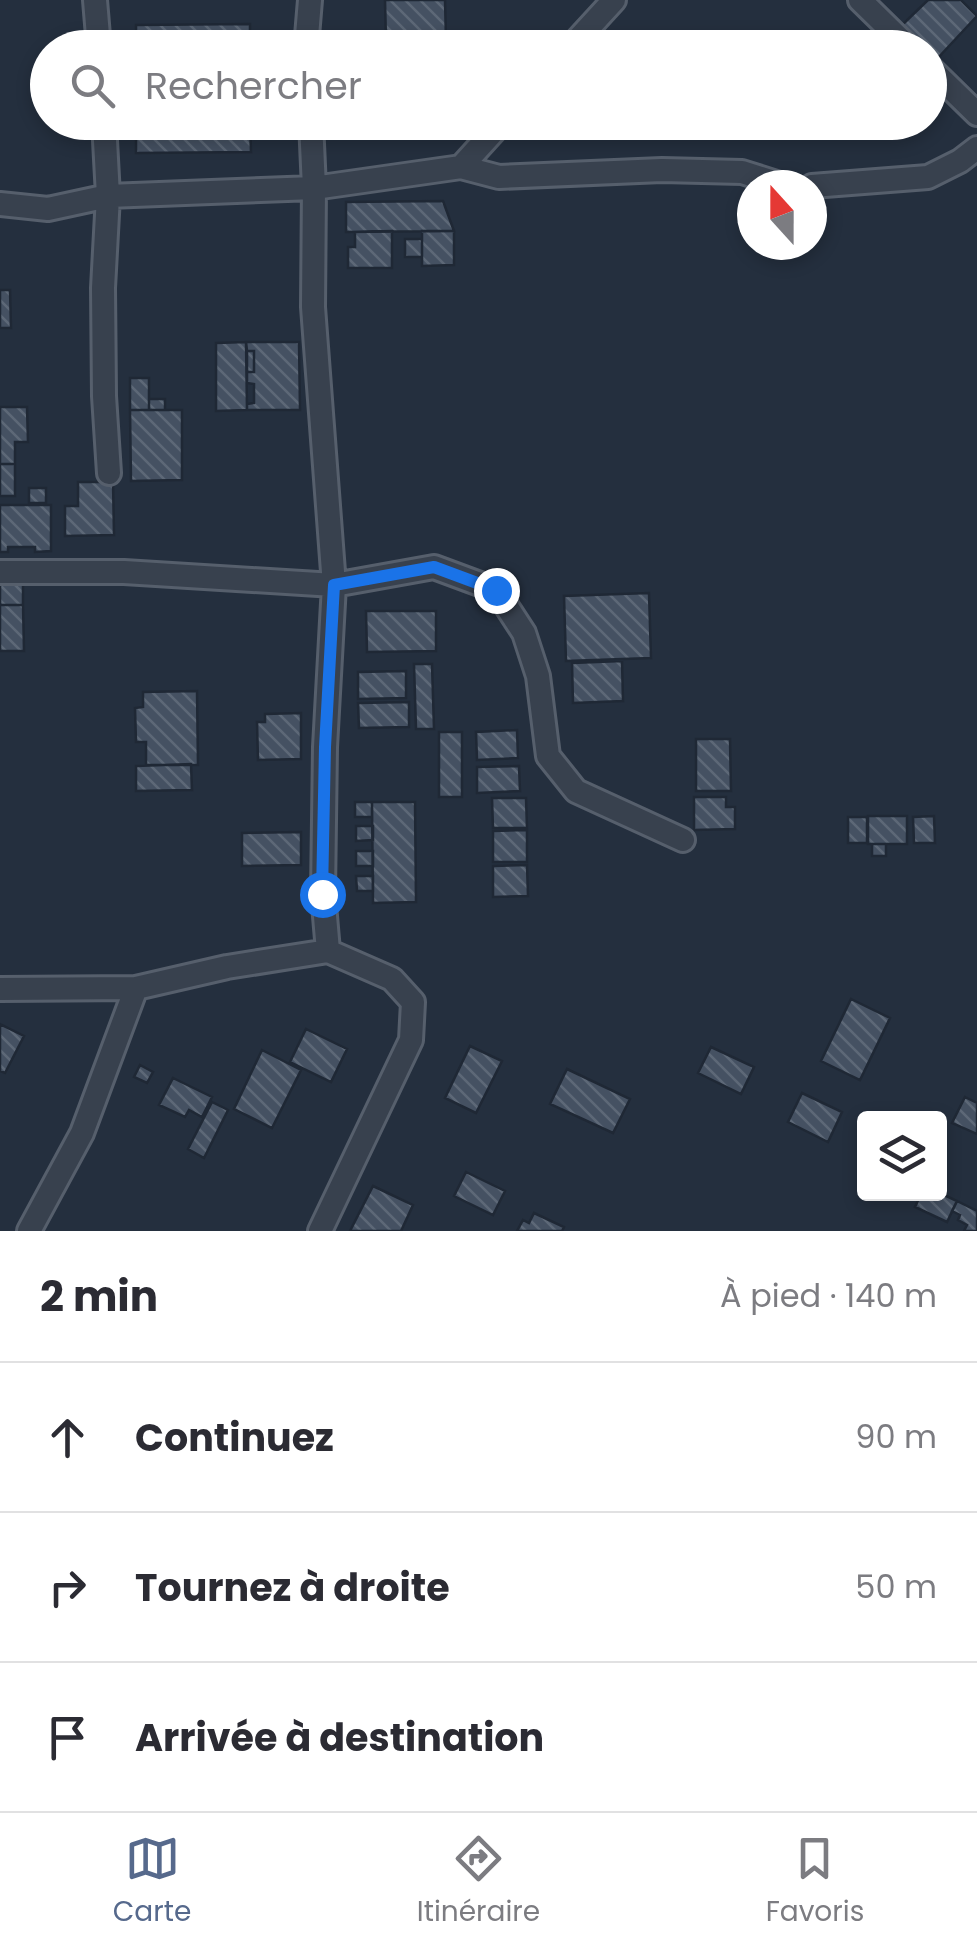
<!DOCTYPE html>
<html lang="fr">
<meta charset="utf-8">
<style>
body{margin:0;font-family:Poppins,sans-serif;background:#f2f2f3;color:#2b2b33}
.controls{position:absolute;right:30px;bottom:30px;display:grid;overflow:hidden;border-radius:10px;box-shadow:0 5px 15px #0003}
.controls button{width:90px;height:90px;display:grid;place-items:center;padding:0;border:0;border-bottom:2px solid #e1e1e2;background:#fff;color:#2b2b33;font:50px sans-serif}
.compass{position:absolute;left:737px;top:170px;width:90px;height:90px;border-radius:50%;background:#fff;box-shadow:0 5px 15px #0003;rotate:339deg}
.stop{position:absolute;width:30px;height:30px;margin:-22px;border:8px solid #1a73e8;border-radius:50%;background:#fff}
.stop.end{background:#1a73e8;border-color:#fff;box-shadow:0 2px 10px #0008}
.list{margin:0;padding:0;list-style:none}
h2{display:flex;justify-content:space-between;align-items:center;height:130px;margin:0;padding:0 40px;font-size:42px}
h2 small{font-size:32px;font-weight:400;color:#7c7c81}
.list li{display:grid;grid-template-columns:65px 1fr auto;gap:30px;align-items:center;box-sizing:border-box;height:150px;padding:0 40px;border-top:2px solid #e1e1e2}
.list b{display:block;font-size:38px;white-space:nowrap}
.list em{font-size:32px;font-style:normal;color:#7c7c81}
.icon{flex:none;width:55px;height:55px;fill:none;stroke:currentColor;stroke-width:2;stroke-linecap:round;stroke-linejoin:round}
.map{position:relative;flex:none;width:977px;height:1231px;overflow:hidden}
.search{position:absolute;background:#fff;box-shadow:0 5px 15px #0003;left:30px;right:30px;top:30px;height:110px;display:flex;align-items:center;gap:25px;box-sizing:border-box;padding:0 35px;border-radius:55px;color:#7c7c81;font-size:38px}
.sheet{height:580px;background:#fff}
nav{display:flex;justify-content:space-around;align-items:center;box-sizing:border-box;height:140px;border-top:2px solid #e1e1e2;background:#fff;font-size:28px;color:#7c7c81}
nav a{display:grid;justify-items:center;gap:5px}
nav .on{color:#56698c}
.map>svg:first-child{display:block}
</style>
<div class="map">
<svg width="977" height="1231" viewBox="0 0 977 1231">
<defs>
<pattern id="building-back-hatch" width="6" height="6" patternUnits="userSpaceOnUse" patternTransform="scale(2.5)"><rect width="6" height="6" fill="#455162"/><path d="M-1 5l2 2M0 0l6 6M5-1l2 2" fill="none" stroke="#5d6877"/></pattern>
</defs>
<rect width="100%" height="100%" fill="#242f3e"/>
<path fill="url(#building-back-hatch)" stroke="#1f2835" stroke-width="2.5" d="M385,0H445L446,40H386Z
M928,0H961L977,16L936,60L930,54V48H923L901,26Z
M250,24V48H136V25Z
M136,122H250L251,152L136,153Z
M443,201L454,231L346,232V202Z
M392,231V268H348V247H355V232Z
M422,231H454V265L422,266Z
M405,239H422V257H405Z
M0,290H10L11,328H0Z
M246,342H299L300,410H247V404L254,403V384L247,383V372H254V351H247Z
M246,342L247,410L216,411V343Z
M247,351H254V372H247Z
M130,378H149V410H130Z
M149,399H165V410H149Z
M0,407H27L28,442H15V464H0Z
M130,410H182V480L131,481Z
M0,464H15V496H0Z
M78,482H113L114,535L65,536V506H78Z
M29,488H46V503H29Z
M0,505H51V551L35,552V547H8V552H0Z
M23,581V605H0V582Z
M649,593L651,658L566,661L564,596Z
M0,605H23L24,651H0Z
M366,611H436V651L367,652Z
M622,661L623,701L573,703L572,663Z
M414,664H432L434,729H416Z
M406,671V698L358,699V672Z
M197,691L198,765H146V742H136L135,708L143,707V692Z
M409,702V727L359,728L358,703Z
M301,713V759L258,760L257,722H265V714Z
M517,730L518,758L477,760L476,732Z
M439,732H462V797H439Z
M696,739H730L731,791H696Z
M191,764L192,790L136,791V766Z
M519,766L520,791L477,793V767Z
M694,797H726V807H735V829L694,830Z
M492,798H526L527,828H493Z
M355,802H372V817H355Z
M372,802H415L416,902L373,903Z
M868,816H907V844H868Z
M934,816L935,843H914L913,817Z
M848,817H867V843H848Z
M356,826H373V840L356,841Z
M527,830V862H493V831Z
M301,832V865L242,866V833Z
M872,844H886V856H872Z
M356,851H373V866H356Z
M527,865L528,896L493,897V866Z
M356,876H373V891H357Z
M851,999L890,1018L860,1080L821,1061Z
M0,1024L24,1036L5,1073L0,1071Z
M306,1029L347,1049L331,1082L290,1062Z
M470,1046L502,1061L476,1113L445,1098Z
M711,1047L754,1067L741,1094L698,1073Z
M262,1050L301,1070L272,1128L234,1109Z
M140,1065L153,1072L147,1083L134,1077Z
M567,1069L630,1099L613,1133L550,1104Z
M173,1078L212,1097L202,1117L189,1110L185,1117L159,1105Z
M802,1093L842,1112L828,1142L788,1122Z
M965,1097L977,1103V1134L952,1123Z
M212,1102L228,1110L204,1158L188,1149Z
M466,1172L505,1191L493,1215L454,1196Z
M373,1186L413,1205L401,1231H350Z
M940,1193L957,1201L947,1222L915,1207L921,1194Z
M957,1201L977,1211V1231H964L967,1225L958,1220L960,1215L952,1211Z
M534,1213L564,1227L562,1231H517L523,1220L529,1223Z"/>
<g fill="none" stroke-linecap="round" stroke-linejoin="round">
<defs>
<path id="minor" d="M95,0L99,48
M860,0L909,48
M306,48L310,0
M570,48L614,0
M930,68L977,114
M104,122L108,196L103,288L104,396L109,473
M311,122L314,188L313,307L334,585L325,747L323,893L328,951
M461,167L502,122
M812,186L928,177L960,161L977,148
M0,204L48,209L108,196L314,188L461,167L499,177L662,170L742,172L783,185
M0,572H124L334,585L434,567L496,590L524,633L538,676L548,756L576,791L683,840
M0,989L136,988L227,967L328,951L392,979L413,1002L411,1040L320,1231
M29,1231L82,1133L136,988"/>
</defs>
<use href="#minor" stroke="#565f6c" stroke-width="28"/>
<use href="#minor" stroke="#38414e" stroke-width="22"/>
</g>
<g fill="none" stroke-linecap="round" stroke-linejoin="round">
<path stroke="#1a73e8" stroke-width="12" d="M322,894L325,747L334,585L434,567L496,590"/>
</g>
</svg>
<div class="controls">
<button><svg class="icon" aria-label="layers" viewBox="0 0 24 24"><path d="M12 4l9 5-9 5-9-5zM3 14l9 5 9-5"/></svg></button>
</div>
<svg class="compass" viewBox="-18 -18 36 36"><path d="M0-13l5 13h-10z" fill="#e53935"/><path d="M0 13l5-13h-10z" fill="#7c7c81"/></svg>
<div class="stop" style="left:322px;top:894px"></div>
<div class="stop end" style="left:496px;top:590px"></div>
<div class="search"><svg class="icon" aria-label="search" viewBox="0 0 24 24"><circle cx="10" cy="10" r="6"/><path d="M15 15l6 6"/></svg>Rechercher</div>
</div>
<section class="sheet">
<h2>2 min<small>À pied · 140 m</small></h2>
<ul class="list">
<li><svg class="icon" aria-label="ahead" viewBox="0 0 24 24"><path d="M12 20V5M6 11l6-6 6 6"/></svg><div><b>Continuez</b></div><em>90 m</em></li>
<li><svg class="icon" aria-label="right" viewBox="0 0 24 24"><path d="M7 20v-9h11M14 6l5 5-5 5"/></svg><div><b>Tournez à droite</b></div><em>50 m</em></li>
<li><svg class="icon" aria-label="arrive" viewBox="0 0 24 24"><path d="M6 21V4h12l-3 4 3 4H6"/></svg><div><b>Arrivée à destination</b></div></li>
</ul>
</section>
<nav>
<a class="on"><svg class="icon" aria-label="map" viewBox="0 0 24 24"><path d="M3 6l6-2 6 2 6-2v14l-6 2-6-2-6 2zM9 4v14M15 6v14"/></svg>Carte</a>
<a><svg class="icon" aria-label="directions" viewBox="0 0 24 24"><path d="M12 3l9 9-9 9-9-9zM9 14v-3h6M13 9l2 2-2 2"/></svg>Itinéraire</a>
<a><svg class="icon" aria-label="saved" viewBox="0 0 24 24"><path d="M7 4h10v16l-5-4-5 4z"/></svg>Favoris</a>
</nav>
